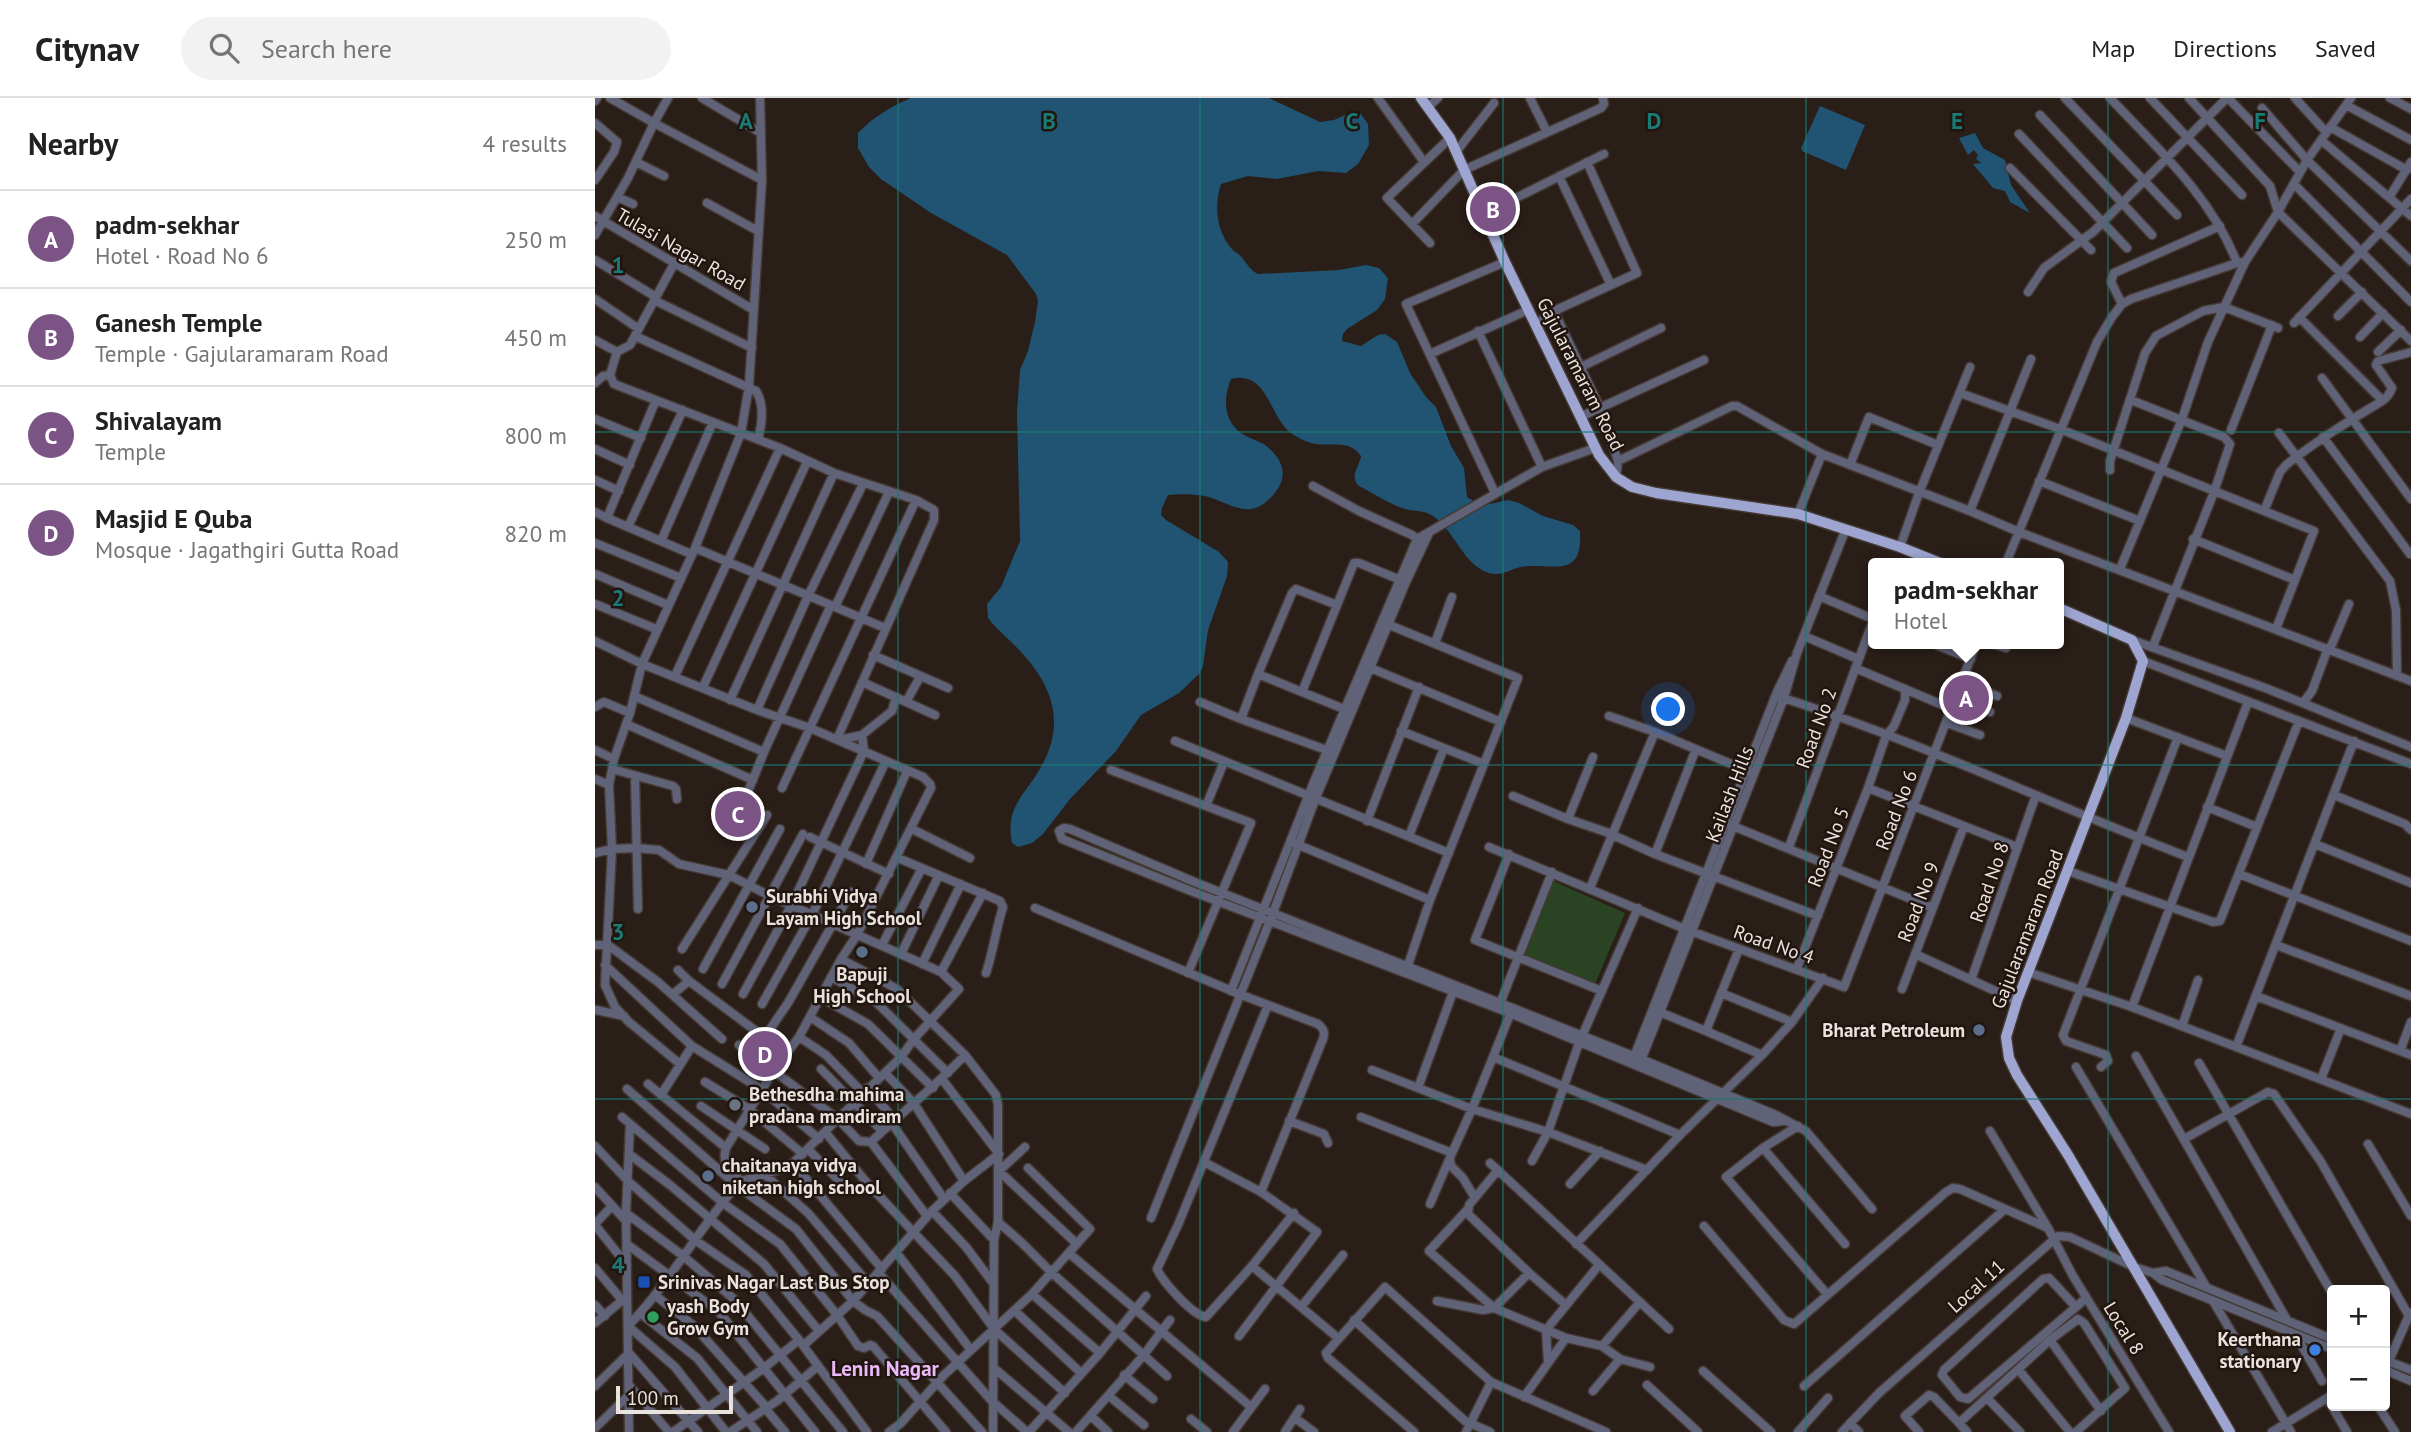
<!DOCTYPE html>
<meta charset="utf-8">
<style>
body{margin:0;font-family:"PT Sans",sans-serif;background:#f2f2f2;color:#222}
.controls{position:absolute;right:21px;bottom:21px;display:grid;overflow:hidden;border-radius:7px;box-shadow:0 4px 10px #0003}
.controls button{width:63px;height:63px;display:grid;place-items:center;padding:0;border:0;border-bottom:2px solid #e0e0e0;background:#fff;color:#222;font:35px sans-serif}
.scale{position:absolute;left:21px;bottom:18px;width:117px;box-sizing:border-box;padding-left:7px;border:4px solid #eae2dd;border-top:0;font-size:19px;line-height:24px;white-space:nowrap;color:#eae2dd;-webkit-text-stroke:5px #20150f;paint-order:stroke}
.you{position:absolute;left:1074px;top:612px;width:24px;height:24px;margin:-18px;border:5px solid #fff;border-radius:50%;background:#1a73e8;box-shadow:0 0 0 10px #1a73e833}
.badge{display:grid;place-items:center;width:46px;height:46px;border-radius:50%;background:#7b5385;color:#fff;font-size:23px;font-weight:700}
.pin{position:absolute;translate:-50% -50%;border:4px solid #fff;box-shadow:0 2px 7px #0006}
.popup{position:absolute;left:1273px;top:460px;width:196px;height:91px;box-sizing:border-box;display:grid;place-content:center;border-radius:7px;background:#fff;filter:drop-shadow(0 2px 5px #0005);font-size:23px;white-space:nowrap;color:#767676}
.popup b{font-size:26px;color:#222}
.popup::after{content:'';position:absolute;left:50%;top:100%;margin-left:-14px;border:14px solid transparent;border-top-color:#fff}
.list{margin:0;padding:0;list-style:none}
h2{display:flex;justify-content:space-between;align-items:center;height:91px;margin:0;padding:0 28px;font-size:30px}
h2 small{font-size:23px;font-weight:400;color:#767676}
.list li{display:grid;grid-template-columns:46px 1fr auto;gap:21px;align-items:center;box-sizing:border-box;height:98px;padding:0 28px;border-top:2px solid #e0e0e0}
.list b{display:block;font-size:26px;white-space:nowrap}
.list p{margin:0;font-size:23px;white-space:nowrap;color:#767676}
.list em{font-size:23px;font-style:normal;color:#767676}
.icon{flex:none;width:38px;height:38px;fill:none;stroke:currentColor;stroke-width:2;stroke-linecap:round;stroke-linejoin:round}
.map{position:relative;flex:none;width:1816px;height:1334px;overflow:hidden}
header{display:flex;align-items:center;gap:42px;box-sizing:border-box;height:98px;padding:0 35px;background:#fff;border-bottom:2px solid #e0e0e0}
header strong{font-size:33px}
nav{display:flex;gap:38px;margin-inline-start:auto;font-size:24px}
.search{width:490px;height:63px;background:#f2f2f2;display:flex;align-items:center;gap:18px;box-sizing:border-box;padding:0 24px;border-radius:38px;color:#767676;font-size:26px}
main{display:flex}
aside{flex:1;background:#fff}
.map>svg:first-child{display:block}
</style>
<header>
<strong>Citynav</strong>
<div class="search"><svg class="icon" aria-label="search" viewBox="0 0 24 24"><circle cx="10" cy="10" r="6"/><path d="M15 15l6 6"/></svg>Search here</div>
<nav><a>Map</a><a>Directions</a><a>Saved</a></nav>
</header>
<main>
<aside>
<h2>Nearby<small>4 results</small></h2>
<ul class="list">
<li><span class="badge">A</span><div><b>padm-sekhar</b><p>Hotel · Road No 6</p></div><em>250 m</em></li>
<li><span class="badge">B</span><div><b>Ganesh Temple</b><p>Temple · Gajularamaram Road</p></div><em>450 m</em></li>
<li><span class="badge">C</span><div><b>Shivalayam</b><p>Temple</p></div><em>800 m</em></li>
<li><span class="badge">D</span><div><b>Masjid E Quba</b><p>Mosque · Jagathgiri Gutta Road</p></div><em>820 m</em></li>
</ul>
</aside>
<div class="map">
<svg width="1816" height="1334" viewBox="0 0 1816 1334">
<rect width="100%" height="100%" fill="#2a1e18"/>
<path fill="#2a4423" d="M956,782L1030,815L1000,886L927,858Z"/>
<path fill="#205472" d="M316,0H674L725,24L739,22L759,13L765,15L773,26L774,47L763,66L751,75L723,73L682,81L653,78L626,86C619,108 621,131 636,150C639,154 645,156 648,161C654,168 655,172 663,176L744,172L771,167L784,170L793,180L790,201L782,212L752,231L748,236L747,243L766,248L783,237L790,236L802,244L815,275L831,299L841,309L856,348L869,370L872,399L886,408L913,402L924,405L948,418L978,427L985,433C988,483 956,464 926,469C915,471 906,479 894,475C868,467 860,433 838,418C827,411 818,414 807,410C793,405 778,395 764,388C754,378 764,370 766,358C754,340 733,350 716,345C709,343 702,339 696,335C674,319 673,272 636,281C628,300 628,322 646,335C653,340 662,342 670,347C694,366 693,385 671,404C651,421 631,403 610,398C599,396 584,396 573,397L567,410L566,417L571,422L624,454L633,464L632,478L613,532L608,568L605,575L584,595L546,617L521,653L475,701L448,736L437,745L423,749L417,745C412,719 420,706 435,686C470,638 466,599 428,556C418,545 407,536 397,525L393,520L392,506L406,489L425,443L422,315L425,272L433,253L440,224L443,203L441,196L412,157L336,115L286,81L274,69L263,50V35C277,20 296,8 316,0Z
M1225,8L1270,27L1251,72L1207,53L1206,50Z
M1380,35L1388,50L1410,62L1416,87L1435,115L1415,104L1410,93L1398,90L1378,66L1386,65L1381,61L1383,57L1379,52L1373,57L1364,40Z"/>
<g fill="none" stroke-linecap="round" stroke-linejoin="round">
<defs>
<path id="minor" d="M73,0L59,25L167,82
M107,0L166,35
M783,0L829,64
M935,0L952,34
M1470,0L1582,117
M1515,0C1562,50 1617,99 1642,165
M1555,0L1647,97
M1594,0L1675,88L1683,114L1816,243
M1633,0L1705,74
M1700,0L1731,34
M1795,0L1816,11
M0,3L2,0
M1751,7L1816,42
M833,9L843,0
M1667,10L1712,62L1816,163
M1445,17L1557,137
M0,25L22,44L19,54L0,82
M1735,29L1812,72
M1424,36L1532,150
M1726,42L1816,118
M861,54L899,5
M41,64L69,78
M1415,70L1496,152
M964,78L1016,187
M1699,86L1816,204
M1795,98L1816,64
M22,99L38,106
M112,105L163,133
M0,118L157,211
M817,126L869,72L1006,10L1009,6L1008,0
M0,137L33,80L59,25L15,0
M899,140L913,104L1009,56
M835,145L792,100L855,40
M0,162L61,199
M1433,194L1449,170L1498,134L1632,0
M0,201L44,231
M59,202L157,250
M1527,206L1516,184L1519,175L1625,128
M959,213L1005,310L1023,363L1021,379
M1743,218L1767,194
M1704,219L1787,302
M1699,225L1816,101
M940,227L959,213L1042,175L992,64
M883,233L947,369
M40,238L161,293C170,307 167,326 163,341
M1765,239L1788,215
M0,242L22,254L35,247L80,164
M22,254L15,277L19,286L185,350L239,375L321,402L339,412V422L242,641
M1783,254L1806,232
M835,256L933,212
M986,269L1066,230
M1727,280L1816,401
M0,285L8,278L15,277
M1365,295L1465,331L1719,433L1681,531
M1536,302L1629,339L1635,346L1619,394L1558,548
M985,319L1109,262
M0,321L46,340
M1636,332L1677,227
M1684,335L1795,483L1801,512L1802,578
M1728,339L1815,456
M0,351L35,367
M1023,363L1137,308H1142L1227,356L1375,413L1436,261
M1255,367L1274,319L1343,347
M1515,372V363L1550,255L1561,238L1608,213L1629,209L1683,230
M0,382L24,393
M1444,383L1545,423
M718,388L764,413L817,437L826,444
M900,395L811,206L910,164
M1375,413L1424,434L1816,583
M1669,413L1685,374L1691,367C1721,343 1754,323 1787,303C1792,300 1795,295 1797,290L1781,267L1783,263L1816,254
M0,414L12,420L61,302
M1203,416L1227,356
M12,420L96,456
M33,429L88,312
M1598,441L1700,482
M66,443L118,324
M0,445L86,480
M1305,449L1324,395L1375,269
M100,450L290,530
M1411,465L1502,244L1517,219L1527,206L1536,201L1642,165L1650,164
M1525,471L1587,321L1613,244L1650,164L1683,114L1712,62L1756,0
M0,476L73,507
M1224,498L1278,521
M0,506L61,531
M240,509L294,394
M792,526L923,580L835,802L811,873
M1209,538L1263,561
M1537,542L1673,591L1816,649
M0,543L47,566L162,612L213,498L268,386
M840,545L857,499
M1339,546L1376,561
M1398,546L1411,550
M1735,551L1754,506
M278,557L353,590
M1548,563L1816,666
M773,569L906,624
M1260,570L1357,611
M663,576L697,495L701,491L742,507
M80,578L185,350
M267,584L340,617
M1367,585L1402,598
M108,589L212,364
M707,594L754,613
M39,598L169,654L154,691
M1185,599C1324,643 1457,707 1593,759
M1361,601L1395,614
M135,602L239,375
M311,604L325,579
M605,604L646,621L663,576L707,594L759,465H764L808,483
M1708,605L1717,593L1733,550
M0,609L9,604L35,615
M1014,618L1060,634L1155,674
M1531,620L1632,658
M646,621L737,654
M1352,625L1385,637
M31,626L158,682
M806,633L889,666
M244,642L267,637
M580,643L854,755
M0,652L19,661
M169,654L236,507
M17,671L78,688L81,691L82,701
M516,672L656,725L593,875
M40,678L43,811
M0,681L14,687
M187,690L321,402
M1273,690L1422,749
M1739,697L1810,726L1816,732
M918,698L973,721L998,659
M611,708L629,664
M1612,709L1662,729
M973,721L1011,734L1060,756L1223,818
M772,723L824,589
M1133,726L1338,810
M317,731L375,760
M814,738L849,650
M215,739L294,776
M699,745L835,802
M1720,746L1816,785
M894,749L1090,831L1249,889L1381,546
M1194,749L1278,523
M0,755L17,751L41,750L64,752L84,766L134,777L175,798L346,874L364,891L319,941L306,959L198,1065L184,1072L146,1083
M914,756L880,842L1007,893
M1060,756L1101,651
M303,760L405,803L408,809C401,831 398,854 391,875
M271,766L312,673
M1473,773L1618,824L1625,823L1704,623
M1644,776L1816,843
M995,790L1060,634
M440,810L644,896L723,926C729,931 730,934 728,941L666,1094
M0,847H13L63,884L127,941
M287,847L327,770
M1681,847L1816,898
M87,851L172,717
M1144,851L1111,933L1167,957L1197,924L1228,880
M306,856L344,777
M1320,856L1422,903
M246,861L302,891L370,957L401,997L403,1007V1124L399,1142L398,1334
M327,866L366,786
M10,867L97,948L166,991L224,1041
M1202,870L1273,690L1291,638L1299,628L1310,602V591
M108,871L185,731
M83,872L94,883L169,939
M346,874L388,795
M1433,874L1537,909L1816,1016
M236,879L281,904L353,975
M1376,882L1441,697
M127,886L208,736
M1307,891L1369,728
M636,893L718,686L822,441L947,369L1000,350
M1126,895L1197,924
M78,896L94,883
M148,896L196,808L269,653L267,637L297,613L301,599
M1661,898L1816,957
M225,899L273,926L338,990
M167,906L217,817L291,663
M673,907L583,1127L562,1171C568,1184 597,1217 611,1219L657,1168L743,1240
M904,908L957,774
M1537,909L1653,604
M1,912L29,918
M1062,913L1111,933
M215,919L254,945L284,980
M1587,928L1603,882
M204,939L231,957L268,995
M144,947L243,1021L264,1043L276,1044L332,1118
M1641,949L1759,643
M1805,953L1816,924
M158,956L193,905L256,794
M1541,958L1692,1222
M898,959L916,914
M1037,964L1182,594L1197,563
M1045,965L1189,600L1202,555L1250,433
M1604,965L1737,1195
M85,966L34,924L20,909L10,887L17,751L14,687L19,661L35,615L47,566L100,450L146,335L154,288L167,82L165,0
M1481,969L1612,1190
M1506,969L1513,963L1511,957L1471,943L1468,937L1583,639
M226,971L287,1033
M290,975L318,1004L369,1083
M347,981L404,1056
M1726,981L1746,930
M110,984L154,1011L208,1056
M53,986L131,1050
M272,990L299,1021
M823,990L859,891
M32,991L141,1087L201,1131L258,1203L270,1212L282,1218L387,1334
M66,997L97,948
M106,1008L170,1051
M27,1019L128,1105L185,1146L242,1217L263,1248L269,1250L275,1247L278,1248L351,1334
M766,1019L857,1055L877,1011L777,972
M694,1023L729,1036L733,1045
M1189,1023L1178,1024L907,912L596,793L467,741L464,733L469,730L475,731L602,785L1046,961L1181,1017L1211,1033L1277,1111
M296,1024L349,1101
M1203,1028L1168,1050L1131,1079L1232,1196
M1395,1033L1453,1130
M231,1035L272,1085L360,1178L400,1232L470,1295
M1589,1041L1673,994L1679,996L1726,1064L1814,1218
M276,1044C307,1014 341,988 370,957
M1773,1046L1816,1118
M0,1048L33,1083L100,1142L151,1177L204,1242
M430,1049L404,1073L482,1146
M1168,1050L1250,1146
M213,1051L252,1091
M34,1056L75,1087L169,1166L224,1233
M855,1061L856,1068L868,1080L880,1100
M937,1063L953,1034L984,945L1043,810
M609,1064L666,1094L722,1134L644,1238
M198,1065L287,1171
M895,1065L1074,1231
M1052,1072L953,1034L877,1011L898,959L1085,1037
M169,1076L213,1115L273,1185
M146,1083C135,1072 126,1066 131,1050L179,972L204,939L246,861L262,837L336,690L335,686L328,679L215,630L162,612
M975,1086L1005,1053
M0,1089L32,1124
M355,1095L399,1142
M835,1106L857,1055
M872,1112L834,1153L899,1210L934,1175L873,1116L874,1107L903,1072
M337,1113L371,1149L398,1185
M31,1115L87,1157L140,1202L248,1334
M556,1120L678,815L720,702L811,484L834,435
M403,1124L426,1144L457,1175L572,1278
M0,1126L17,1108
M0,1127L32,1167
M1109,1128L1189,1222L1199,1226L1351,1094L1358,1090L1365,1091L1453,1130L1478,1178L1574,1334
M981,1146L1085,1037L1167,957
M33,1147L124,1214L220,1334
M301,1154L376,1252
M475,1156L656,1309
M657,1168L699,1115
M0,1170L27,1202
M283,1174L396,1302L432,1334
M934,1175L971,1207
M1558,1175L1571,1173L1737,1241
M437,1196L505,1255
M61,1198L99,1228L172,1310
M842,1203L888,1212L899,1210L971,1240L1007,1248L1045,1204
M1618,1203L1696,1334
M0,1207L10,1218
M706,1209L748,1157
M1481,1209L1454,1180L1448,1181L1349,1272L1347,1277L1365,1299L1373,1301L1481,1209L1491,1200
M420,1213L486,1275
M45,1215L102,1260L162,1334
M759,1222L870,1323L895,1334
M0,1225L29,1201
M1700,1236L1727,1283
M1455,1242L1506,1313
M209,1247L258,1203L337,1113L369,1083L404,1056
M1007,1248L1025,1261L1055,1269
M1790,1262L1816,1272
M953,1264L951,1232L1004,1167
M399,1270L474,1334
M1423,1271L1475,1334
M1790,1272L1815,1215
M1790,1272L1816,1283
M1108,1273L1176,1334
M529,1277L558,1301
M34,1287L74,1334
M1052,1287L1103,1334
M0,1288L34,1255L103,1334
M1209,1288L1410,1111
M998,1293L1025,1261
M514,1298L549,1327
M929,1299L971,1240
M1392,1300L1425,1334
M1732,1300L1752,1334
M1783,1308L1800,1334
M170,1310L190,1334
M496,1318L513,1334
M700,1320L719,1334
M596,1321L612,1334
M1255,1325L1264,1334
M1364,1325L1372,1334
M0,1330L34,1297
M34,1334L31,1115L35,1026
M78,1334L169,1270L204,1242L272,1334
M131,1334L80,1269L33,1228C75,1185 103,1131 143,1086
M135,1334L182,1303L223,1268
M294,1334L305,1326L349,1277L437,1196L495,1131L433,1070
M434,1334L505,1255L551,1198
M481,1334L548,1258L575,1222
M638,1334L670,1291
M690,1334L705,1311
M819,1334L733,1260L731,1255L790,1189L896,1284L1011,1334
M871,1334L896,1284
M1203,1334L1233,1300
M1247,1334L1284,1295L1463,1138L1475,1139L1539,1169L1558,1175L1567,1182L1737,1251
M1324,1334L1310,1318L1334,1297L1339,1299L1364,1325L1455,1242L1483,1221L1489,1225L1530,1290L1481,1334
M1677,1334L1737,1297"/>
<path id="major" d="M826,0L855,40L910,164L1004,357L1021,379L1037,389L1061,395L1203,416L1305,449L1345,465
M1464,510L1537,542L1548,563L1531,620L1422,903L1411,939L1414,960L1422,977L1473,1057L1635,1334"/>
</defs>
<use href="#minor" stroke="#453934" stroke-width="11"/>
<use href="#major" stroke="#453934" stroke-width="13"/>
<use href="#minor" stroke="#606378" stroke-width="8"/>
<use href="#major" stroke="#9ea5d0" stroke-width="10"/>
</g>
<path fill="none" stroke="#1a7b74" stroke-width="2" stroke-opacity="0.55" d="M303,0V1334M605,0V1334M908,0V1334M1211,0V1334M1513,0V1334M0,334H1816M0,667H1816M0,1001H1816"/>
<g fill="#5c6f8a" stroke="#20150f" stroke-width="2.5">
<circle cx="157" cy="809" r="7"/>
<circle cx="267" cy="854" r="7"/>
<circle cx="1384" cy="932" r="7"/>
<circle cx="113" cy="1078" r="7"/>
</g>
<circle fill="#6b7280" stroke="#20150f" stroke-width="2.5" cx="140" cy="1007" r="7"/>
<rect fill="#1a4fb4" stroke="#20150f" stroke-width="2.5" x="42" y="1177" width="14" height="14" rx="3.5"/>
<circle fill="#2e9e5b" stroke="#20150f" stroke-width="2.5" cx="58" cy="1219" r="7"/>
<circle fill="#3f7fe0" stroke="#20150f" stroke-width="2.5" cx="1720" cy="1252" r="7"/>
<g text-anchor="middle" stroke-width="5" stroke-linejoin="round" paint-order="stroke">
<g font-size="19" fill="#eae2dd" stroke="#20150f">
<text transform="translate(86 151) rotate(30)" y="7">Tulasi Nagar Road</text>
<text transform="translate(986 276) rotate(63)" y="7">Gajularamaram Road</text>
<text transform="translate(1221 630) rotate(-70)" y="7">Road No 2</text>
<text transform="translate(1134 696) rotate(-69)" y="7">Kailash Hills</text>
<text transform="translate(1301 712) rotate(-69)" y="7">Road No 6</text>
<text transform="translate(1233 749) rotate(-69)" y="7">Road No 5</text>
<text transform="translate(1394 784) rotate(-71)" y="7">Road No 8</text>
<text transform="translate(1323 804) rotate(-69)" y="7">Road No 9</text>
<text transform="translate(1432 831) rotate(-69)" y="7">Gajularamaram Road</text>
<text transform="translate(1179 846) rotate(19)" y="7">Road No 4</text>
<text transform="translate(1381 1188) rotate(-42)" y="7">Local 11</text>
<text transform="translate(1529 1230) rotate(58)" y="7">Local 8</text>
</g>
<g font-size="19" font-weight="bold" fill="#eae2dd" stroke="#20150f" text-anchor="start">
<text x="171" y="805">Surabhi Vidya<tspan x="171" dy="22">Layam High School</tspan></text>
<text x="267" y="883" text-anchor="middle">Bapuji<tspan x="267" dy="22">High School</tspan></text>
<text x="1370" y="939" text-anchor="end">Bharat Petroleum</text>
<text x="154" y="1003">Bethesdha mahima<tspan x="154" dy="22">pradana mandiram</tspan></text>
<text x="127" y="1074">chaitanaya vidya<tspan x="127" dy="22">niketan high school</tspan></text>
<text x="63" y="1191">Srinivas Nagar Last Bus Stop</text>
<text x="72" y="1215">yash Body<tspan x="72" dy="22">Grow Gym</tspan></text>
<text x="1706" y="1248" text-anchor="end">Keerthana<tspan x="1706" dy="22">stationary</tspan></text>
</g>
<g font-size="21" font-weight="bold" fill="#ebb9f7" stroke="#20150f">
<text x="290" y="1278">Lenin Nagar</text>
</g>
</g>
<g font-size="23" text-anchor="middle" font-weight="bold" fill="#1a7b74" stroke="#20150f" stroke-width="5" stroke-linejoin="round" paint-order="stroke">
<text x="151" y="31">A</text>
<text x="454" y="31">B</text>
<text x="757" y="31">C</text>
<text x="1059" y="31">D</text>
<text x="1362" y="31">E</text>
<text x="1665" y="31">F</text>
<text x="23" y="175">1</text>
<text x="23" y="508">2</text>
<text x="23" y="842">3</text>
<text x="23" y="1175">4</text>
</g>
</svg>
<div class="controls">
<button>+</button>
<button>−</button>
</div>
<div class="scale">100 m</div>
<div class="you"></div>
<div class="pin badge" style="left:1371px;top:600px">A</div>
<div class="popup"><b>padm-sekhar</b>Hotel</div>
<div class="pin badge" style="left:898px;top:111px">B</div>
<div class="pin badge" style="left:143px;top:716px">C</div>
<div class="pin badge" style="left:170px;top:956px">D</div>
</div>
</main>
